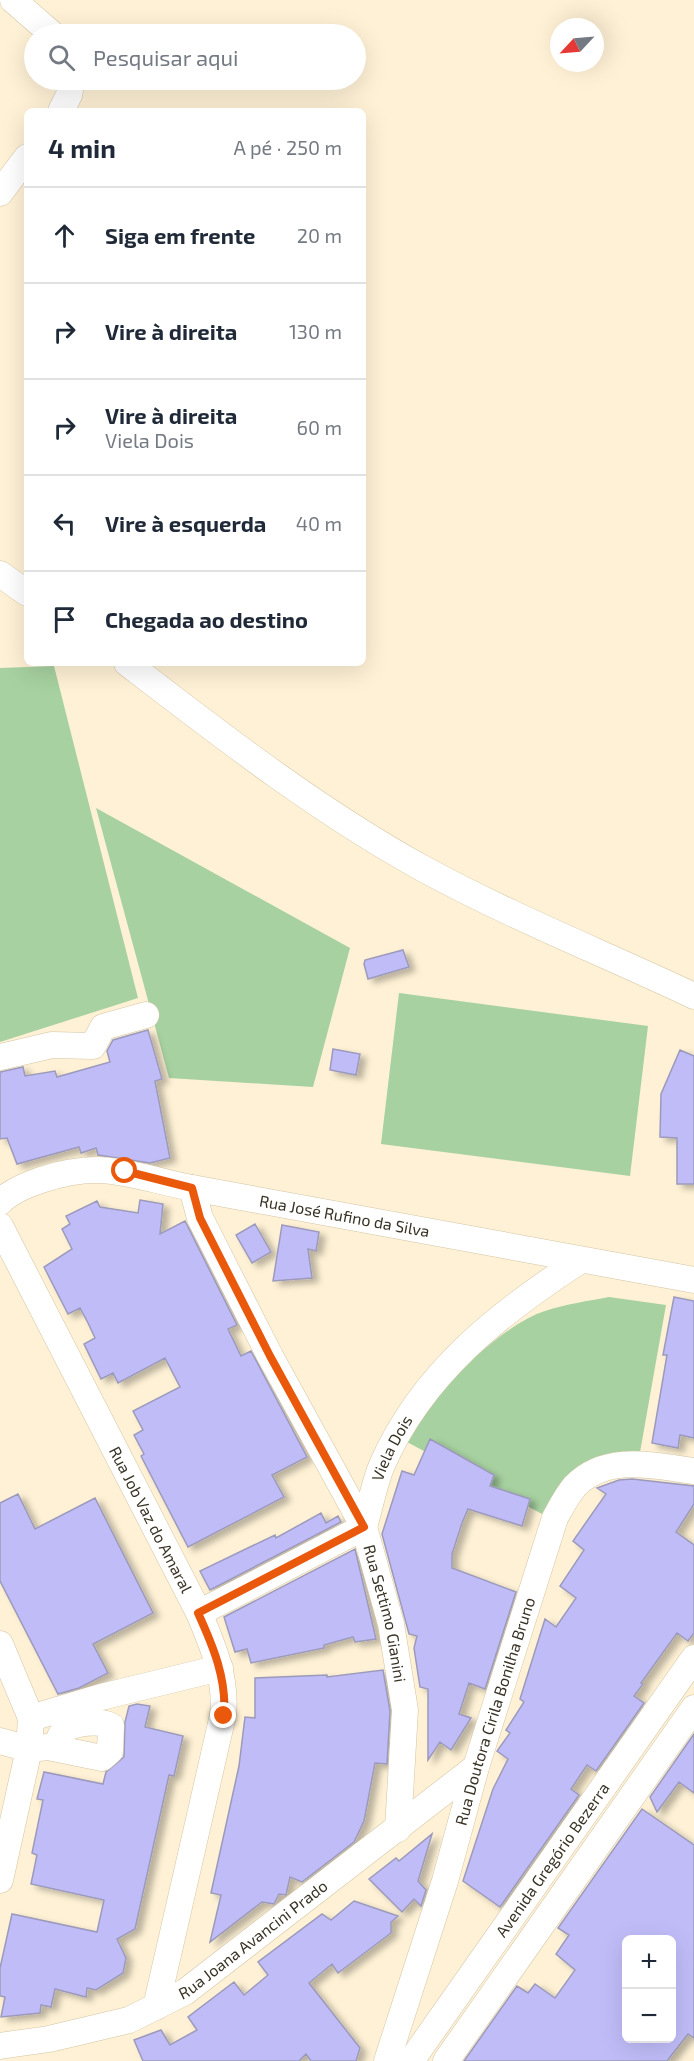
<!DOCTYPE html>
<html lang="pt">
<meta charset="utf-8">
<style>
body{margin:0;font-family:"Exo 2",sans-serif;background:#f2f2f3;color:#1f2937}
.controls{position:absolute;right:18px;bottom:18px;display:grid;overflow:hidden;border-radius:9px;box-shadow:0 6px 24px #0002}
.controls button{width:54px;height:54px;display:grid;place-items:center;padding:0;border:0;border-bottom:2px solid #e0e1e3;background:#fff;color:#1f2937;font:30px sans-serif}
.compass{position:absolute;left:550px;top:18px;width:54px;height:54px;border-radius:50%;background:#fff;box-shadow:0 6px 24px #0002;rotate:244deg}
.stop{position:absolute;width:18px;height:18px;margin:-14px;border:4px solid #ea580c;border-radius:50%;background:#fff}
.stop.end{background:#ea580c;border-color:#fff;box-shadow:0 2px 6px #0008}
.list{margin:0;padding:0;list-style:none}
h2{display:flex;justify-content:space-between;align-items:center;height:78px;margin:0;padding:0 24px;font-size:26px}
h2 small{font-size:20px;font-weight:400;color:#747a83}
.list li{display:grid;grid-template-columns:39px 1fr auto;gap:18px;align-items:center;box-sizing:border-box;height:96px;padding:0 24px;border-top:2px solid #e0e1e3}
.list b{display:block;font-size:22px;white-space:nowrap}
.list p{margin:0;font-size:20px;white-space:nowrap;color:#747a83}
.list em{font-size:20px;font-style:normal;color:#747a83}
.icon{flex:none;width:33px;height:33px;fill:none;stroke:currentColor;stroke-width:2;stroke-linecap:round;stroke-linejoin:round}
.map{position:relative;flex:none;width:694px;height:2061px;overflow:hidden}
.search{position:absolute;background:#fff;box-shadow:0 6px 24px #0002;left:24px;top:24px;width:342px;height:66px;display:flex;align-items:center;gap:15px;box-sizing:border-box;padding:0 21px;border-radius:33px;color:#747a83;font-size:22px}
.panel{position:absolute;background:#fff;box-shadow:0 6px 24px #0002;left:24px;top:108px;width:342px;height:558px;border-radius:9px}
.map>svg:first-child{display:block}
</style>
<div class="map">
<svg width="694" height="2061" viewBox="0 0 694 2061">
<defs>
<filter id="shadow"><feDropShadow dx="6" dy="4" stdDeviation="3" flood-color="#0004"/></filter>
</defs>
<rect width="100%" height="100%" fill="#fef1d5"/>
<path fill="#a7d1a0" d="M54,666L138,998L0,1042V668Z
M96,808L350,948L313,1087L169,1078Z
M399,993L648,1026L630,1176L381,1144Z
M609,1297L666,1305L639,1458L563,1481L542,1514L407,1442C423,1400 502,1324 545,1311C566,1304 588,1301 609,1297Z"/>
<path fill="#c0bcf8" stroke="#9c9abb" stroke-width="1.5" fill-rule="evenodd" filter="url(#shadow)" d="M403,950L409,967L368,979L364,964L365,960Z
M148,1030L162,1079L155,1081L170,1158L150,1163L98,1155L96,1148L81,1153L79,1147L17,1164L7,1138L0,1139V1072L23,1067L25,1076L55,1071L57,1077L110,1062L107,1051L113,1040Z
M333,1049L360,1054L356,1075L330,1070Z
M680,1050L694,1056V1184H677V1138L660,1137L661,1094Z
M140,1200L163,1204L160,1234L185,1221L237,1325L228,1329L241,1356L251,1351L307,1457L272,1475L284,1497L188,1547L141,1456L144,1454L134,1435L143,1430L133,1411L180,1387L165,1358L118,1383L113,1373L101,1379L84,1344L95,1338L88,1323L80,1308L68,1314L44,1267L72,1249L62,1229L70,1224L66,1216L97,1201L100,1207L138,1213Z
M255,1224L271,1252L252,1263L236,1235Z
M282,1225L319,1232L316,1251L308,1249L312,1278L273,1281Z
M674,1297L694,1301V1438L680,1435L678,1448L652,1443L667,1355H663Z
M430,1439L494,1475L490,1486L530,1499L522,1526L468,1509L462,1523L452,1554V1568L516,1592L485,1689L469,1683L459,1714L471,1718L451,1750L440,1742L428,1760V1689L420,1687L414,1648L417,1636L409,1634L382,1534L402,1471L414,1475Z
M632,1479L694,1486V1504L676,1532L694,1545V1633L688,1641L677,1633L641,1683L643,1684L634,1696L644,1703L596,1771L587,1765L571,1789L579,1795L500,1907L463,1881L493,1789L508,1759L497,1751L510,1733L506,1730L524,1702L520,1699L545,1619L556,1627L576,1598L560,1586L584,1550L573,1541L606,1494L597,1488L619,1480Z
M18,1494L35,1529L95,1498L153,1613L93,1644L108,1673L79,1688L58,1694L0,1581V1503Z
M321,1513L326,1523L338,1516L341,1522L210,1590L200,1571L275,1535L276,1538Z
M355,1549L376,1639L355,1642L353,1637L324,1645V1648L251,1663L247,1649L235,1652L224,1617Z
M383,1670L390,1711L387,1764L375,1763L364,1821L354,1842L302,1882L290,1877L286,1895L279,1894L274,1904L262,1902L210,1942L221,1895L211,1893L239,1766L245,1717L255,1718V1678L327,1675V1677Z
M137,1704L150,1706L145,1727L183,1736L174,1776L169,1775L135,1929L117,1939L126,1958L123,1973L96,1990L87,1988L86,1997L55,1989L51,2007L41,2005L40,2013L1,2017L5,1997L0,1996V1968L12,1914L97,1932L104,1900L31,1884L37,1855L32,1853L43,1800L37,1799L44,1772L103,1784L106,1772L124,1757L125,1722L129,1706Z
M694,1734V1793L679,1782L657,1812L650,1797Z
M642,1809L694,1845V2038L688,2034L667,2061H464L517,1986L528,1993L535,1984L555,1998L575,1970L556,1954L569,1935L558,1928ZM627,1940H672V2038H627Z
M432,1834L418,1881L426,1890L421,1906L414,1899L402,1912L369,1879L396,1858L399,1861Z
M354,1901L398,1916L391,1922V1933L338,1973L332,1964L309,1983L360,2048L356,2061H311L306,2054L299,2061H143L134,2040L161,2030L170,2045L197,2030L188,2017L234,1982L244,1995L268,1975L258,1962L322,1914L331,1920Z"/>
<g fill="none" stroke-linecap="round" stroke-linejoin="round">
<defs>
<g id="minor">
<path d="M13,0L52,34"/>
<path d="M61,111L69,95L72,80"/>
<path d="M0,193L27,157"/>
<path d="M0,574L27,593"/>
<path d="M127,663C222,736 317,810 422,868C510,916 603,953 694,996"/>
<path d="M0,1057L52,1045L93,1046L103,1027L146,1015"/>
<path id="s1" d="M192,1188L200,1218L270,1356L364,1527L391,1624L405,1710L398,1829"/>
<path id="s2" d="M0,1202C11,1191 26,1185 41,1180C104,1159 131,1176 192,1188L694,1280"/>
<path id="s3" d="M0,1226L199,1613C213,1646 227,1679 223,1715L156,2007"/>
<path id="s4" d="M199,1613L364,1527C370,1507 374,1484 382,1465C422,1373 499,1313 581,1260"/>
<path d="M0,1644L31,1718L29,1749L0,1880"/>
<path d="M31,1718L101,1697L220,1668"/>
<path d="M0,1741L29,1749L48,1747L102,1758L110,1751L111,1726C100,1720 73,1722 64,1731C59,1736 58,1742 57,1749"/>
<path id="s5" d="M0,2046L49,2039L129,2020L185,1992L476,1767"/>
<path id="s6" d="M387,2061L445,1881L476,1767L555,1518C561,1507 567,1495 575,1486C607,1453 654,1466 694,1471"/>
<path id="s7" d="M411,2061L694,1658"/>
<path d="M446,2061L694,1708"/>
</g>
</defs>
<use href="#minor" stroke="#d4c4a3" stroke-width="27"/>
<use href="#minor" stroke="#fff" stroke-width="26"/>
</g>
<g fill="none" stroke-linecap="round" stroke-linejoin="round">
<path stroke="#ea580c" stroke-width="8" d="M125,1171L192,1188L200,1218L270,1356L364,1527L198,1613C213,1646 227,1679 224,1716"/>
</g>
<g text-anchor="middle" stroke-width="6" stroke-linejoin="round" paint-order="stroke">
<g font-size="16" fill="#393325" stroke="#fff">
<text dy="6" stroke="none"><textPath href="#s2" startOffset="356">Rua José Rufino da Silva</textPath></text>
<text dy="6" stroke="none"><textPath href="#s4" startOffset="270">Viela Dois</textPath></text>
<text dy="6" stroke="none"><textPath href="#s3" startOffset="330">Rua Job Vaz do Amaral</textPath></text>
<text dy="6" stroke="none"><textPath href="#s1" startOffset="470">Rua Settimo Gianini</textPath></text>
<text dy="6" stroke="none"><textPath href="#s6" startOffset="366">Rua Doutora Cirila Bonilha Bruno</textPath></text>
<text dy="6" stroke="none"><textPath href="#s7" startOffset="246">Avenida Gregório Bezerra</textPath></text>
<text dy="6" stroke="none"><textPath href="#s5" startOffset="280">Rua Joana Avancini Prado</textPath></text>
</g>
</g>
</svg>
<div class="controls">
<button>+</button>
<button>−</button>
</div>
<svg class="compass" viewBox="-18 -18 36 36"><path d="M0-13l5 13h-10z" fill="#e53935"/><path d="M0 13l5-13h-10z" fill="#747a83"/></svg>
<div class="stop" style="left:125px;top:1171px"></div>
<div class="stop end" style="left:224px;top:1716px"></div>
<div class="search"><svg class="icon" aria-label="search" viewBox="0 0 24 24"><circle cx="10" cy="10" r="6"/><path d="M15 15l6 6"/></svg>Pesquisar aqui</div>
<section class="panel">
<h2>4 min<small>A pé · 250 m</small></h2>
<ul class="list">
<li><svg class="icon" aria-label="ahead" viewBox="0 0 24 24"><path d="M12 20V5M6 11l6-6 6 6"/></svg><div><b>Siga em frente</b></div><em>20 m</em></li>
<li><svg class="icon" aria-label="right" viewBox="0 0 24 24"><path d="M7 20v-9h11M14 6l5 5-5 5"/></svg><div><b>Vire à direita</b></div><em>130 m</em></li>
<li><svg class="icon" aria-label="right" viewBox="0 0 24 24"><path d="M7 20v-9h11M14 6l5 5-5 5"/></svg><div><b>Vire à direita</b><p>Viela Dois</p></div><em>60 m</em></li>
<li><svg class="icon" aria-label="left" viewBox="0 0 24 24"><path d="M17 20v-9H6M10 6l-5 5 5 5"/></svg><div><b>Vire à esquerda</b></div><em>40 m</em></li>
<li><svg class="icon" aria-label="arrive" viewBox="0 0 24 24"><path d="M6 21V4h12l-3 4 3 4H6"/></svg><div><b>Chegada ao destino</b></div></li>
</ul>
</section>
</div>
